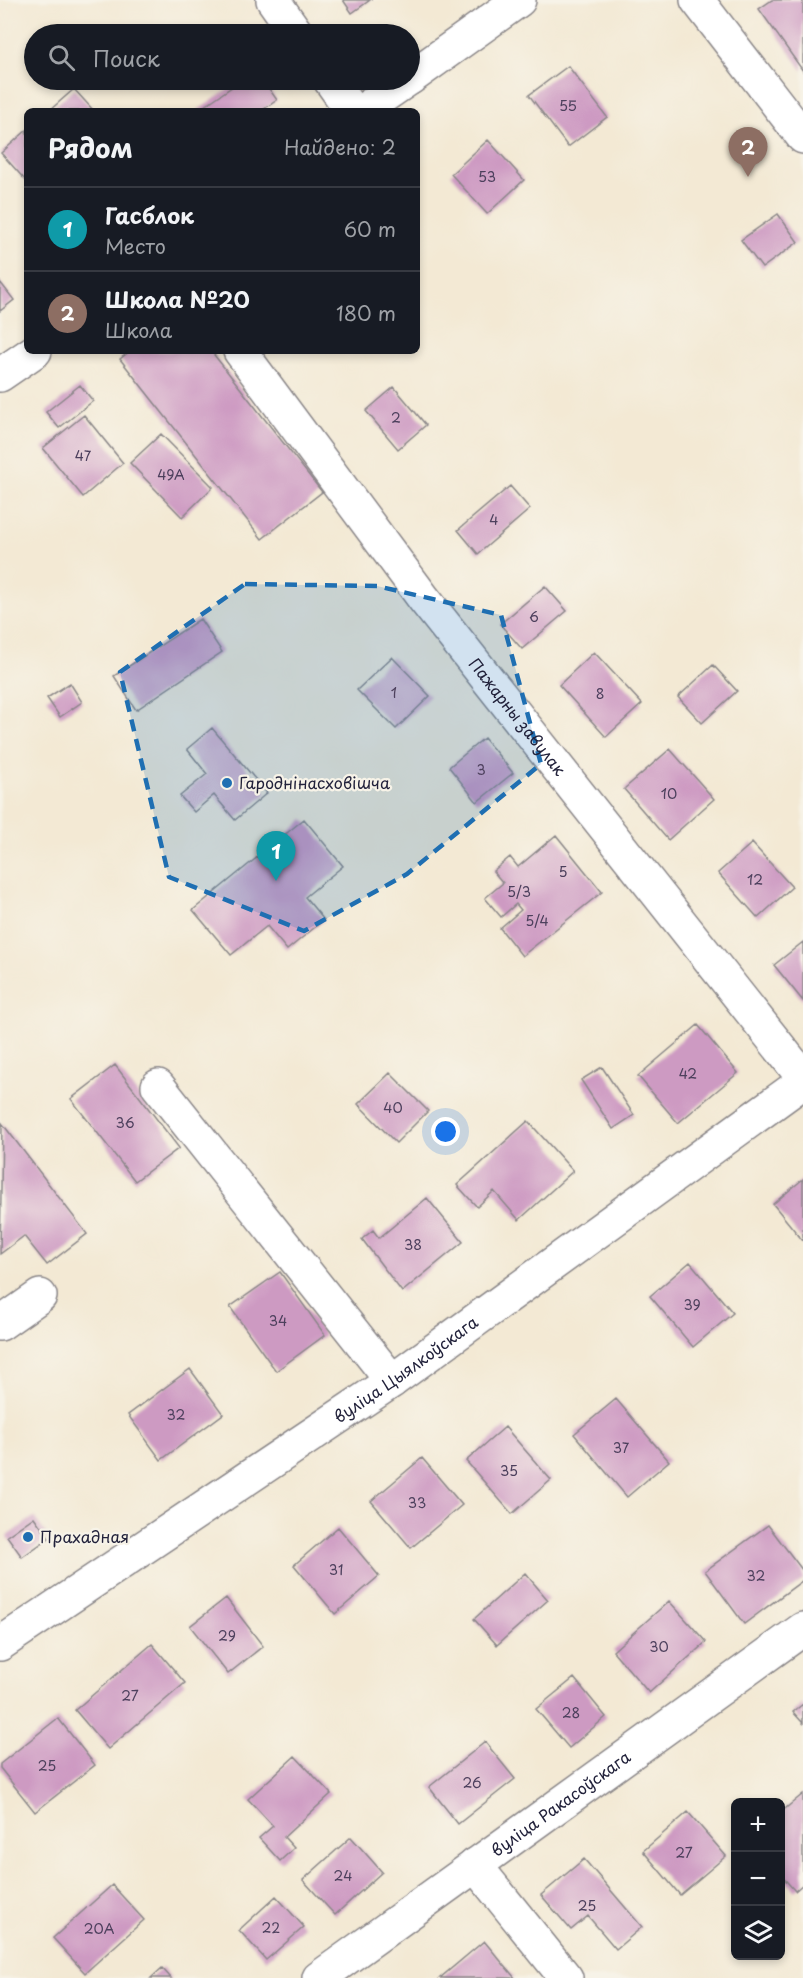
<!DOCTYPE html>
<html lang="ru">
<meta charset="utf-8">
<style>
body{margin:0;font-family:"Playpen Sans",sans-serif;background:#20242c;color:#f1f3f6}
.controls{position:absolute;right:18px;bottom:18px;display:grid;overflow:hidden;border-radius:9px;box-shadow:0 3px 9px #0003}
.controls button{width:54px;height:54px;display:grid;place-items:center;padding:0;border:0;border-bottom:2px solid #363941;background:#171b24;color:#f1f3f6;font:30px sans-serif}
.you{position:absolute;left:446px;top:1132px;width:21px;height:21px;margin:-15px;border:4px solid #fff;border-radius:50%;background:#1a73e8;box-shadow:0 0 0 9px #1a73e833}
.badge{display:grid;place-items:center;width:39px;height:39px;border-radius:50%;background:#2563eb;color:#fff;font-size:20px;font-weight:700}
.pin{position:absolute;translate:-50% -50px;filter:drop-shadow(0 2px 3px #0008)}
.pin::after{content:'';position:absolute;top:32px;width:21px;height:18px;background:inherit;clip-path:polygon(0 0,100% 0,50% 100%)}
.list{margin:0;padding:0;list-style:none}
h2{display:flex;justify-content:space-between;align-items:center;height:78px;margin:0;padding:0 24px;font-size:26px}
h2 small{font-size:20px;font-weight:400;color:#9ea1a6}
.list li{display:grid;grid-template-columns:39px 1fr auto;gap:18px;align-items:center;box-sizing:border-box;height:84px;padding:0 24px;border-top:2px solid #363941}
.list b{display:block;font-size:22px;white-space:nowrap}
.list p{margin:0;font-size:20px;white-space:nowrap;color:#9ea1a6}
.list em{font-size:20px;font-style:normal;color:#9ea1a6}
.icon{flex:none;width:33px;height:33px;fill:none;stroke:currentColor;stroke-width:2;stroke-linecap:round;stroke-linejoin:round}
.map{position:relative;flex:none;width:803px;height:1978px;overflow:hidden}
.search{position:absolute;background:#171b24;box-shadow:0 3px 9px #0003;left:24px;top:24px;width:396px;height:66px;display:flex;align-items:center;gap:15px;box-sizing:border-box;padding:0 21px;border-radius:33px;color:#9ea1a6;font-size:22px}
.panel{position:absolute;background:#171b24;box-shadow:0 3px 9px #0003;left:24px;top:108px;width:396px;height:246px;border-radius:9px}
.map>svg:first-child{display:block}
</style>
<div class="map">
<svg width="803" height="1978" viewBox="0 0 803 1978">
<rect width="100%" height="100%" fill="#f7f3e8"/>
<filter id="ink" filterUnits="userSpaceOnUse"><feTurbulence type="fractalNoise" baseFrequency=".0167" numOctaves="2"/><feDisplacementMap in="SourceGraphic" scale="12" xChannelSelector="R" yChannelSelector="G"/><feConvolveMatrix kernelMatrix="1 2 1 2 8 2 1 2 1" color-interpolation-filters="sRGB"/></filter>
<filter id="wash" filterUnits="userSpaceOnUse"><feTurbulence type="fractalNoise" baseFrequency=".008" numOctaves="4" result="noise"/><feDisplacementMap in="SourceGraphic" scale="24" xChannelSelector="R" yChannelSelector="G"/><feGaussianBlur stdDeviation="1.35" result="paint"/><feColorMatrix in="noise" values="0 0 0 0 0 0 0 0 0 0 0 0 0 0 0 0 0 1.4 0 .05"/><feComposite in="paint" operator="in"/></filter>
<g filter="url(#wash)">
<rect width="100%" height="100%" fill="#f3e9d4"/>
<g id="blocks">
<path fill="#cd9ac2" d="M343,0H370L352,13Z
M772,0H803V71L759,9Z
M568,66L607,117L568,147L529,95Z
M242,80H263L277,100L261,111H197Z
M74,89L94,111H49Z
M27,130V182L1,153Z
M488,140L524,180L487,214L451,174Z
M778,214L798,242L762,268L741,240Z
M0,282L14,300L0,311Z
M130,351H211L322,492L262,539L120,359Z
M80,385L93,401L59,428L46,412Z
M394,387L426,425L398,449L366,411Z
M84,415L123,463L83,497L43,448Z
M161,434L213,487L182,517L130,463Z
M510,486L530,509L478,554L458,530Z
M545,586L567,611L522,649L500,624Z
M200,619L222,652L136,710L114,676Z
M594,652L642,704L606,737L559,685Z
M392,657L430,696L396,729L357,690Z
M713,665L737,691L702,723L678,697Z
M70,683L82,702L60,717L47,698Z
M212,728L267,793L235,820L214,795L194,812L180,796L207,774L187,749Z
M484,738L513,773L477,802L449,767Z
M670,749L714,799L668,840L624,789Z
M304,819L343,866L305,897L324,920L287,950L267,926L231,955L193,910Z
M556,835L602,892L522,956L500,928L521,910L516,904L501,917L485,898L503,883L493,871L510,857L518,867Z
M752,843L792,887L758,918L718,873Z
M803,942V1001L774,965Z
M698,1025L738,1073L678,1123L638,1076Z
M115,1065L179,1148L135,1181L71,1099Z
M602,1067L634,1115L613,1129L581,1080Z
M390,1073L428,1111L396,1143L358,1104Z
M528,1121L573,1171L519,1220L494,1191L477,1207L457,1185Z
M2,1123L87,1234L47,1265L24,1236L0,1254Z
M803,1179V1241L773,1204Z
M427,1198L463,1242L402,1292L362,1239L373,1230L379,1238Z
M690,1262L733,1313L693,1347L650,1296Z
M280,1272L325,1335L276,1371L230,1307Z
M190,1369L223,1414L161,1460L128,1415Z
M616,1399L669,1461L627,1497L574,1434Z
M505,1427L551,1480L512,1514L466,1461Z
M422,1458L462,1505L411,1548L371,1501Z
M34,1517L49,1538L22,1557L7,1536Z
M768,1525L803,1571V1580L744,1624L705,1571Z
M338,1527L379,1576L335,1614L294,1565Z
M525,1573L548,1600L497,1645L474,1619Z
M226,1598L263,1646L228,1674L190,1626Z
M669,1601L706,1642L649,1693L613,1651Z
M152,1644L185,1683L108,1749L75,1710Z
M574,1678L606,1717L569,1748L536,1709Z
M803,1704V1723L793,1712Z
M58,1718L95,1765L35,1812L0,1768V1764Z
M485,1742L515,1779L458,1824L429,1787Z
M295,1756L331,1794L284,1837L294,1848L280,1861L259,1838L273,1826L248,1799Z
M803,1794V1884L795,1891L780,1874V1813Z
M688,1812L726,1856L680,1895L643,1851Z
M351,1837L382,1872L335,1915L303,1880Z
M584,1859L642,1927L616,1949L588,1916L571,1930L541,1895Z
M112,1885L144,1920L85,1973L53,1938Z
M276,1896L304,1927L266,1960L239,1930Z
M484,1941L515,1978H440Z
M162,1968L171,1978H151Z"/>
</g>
</g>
<g filter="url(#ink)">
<use href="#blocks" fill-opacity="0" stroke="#8a8688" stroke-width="1.5"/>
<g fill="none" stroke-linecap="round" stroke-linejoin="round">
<defs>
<g id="minor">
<path d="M273,0L297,34"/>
<path d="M697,0L803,137"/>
<path d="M410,78L519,0"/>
<path d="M330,80L352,111"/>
<path d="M362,111L407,80"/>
<path id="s1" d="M240,351L424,599L803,1077"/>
<path d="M0,375L35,351"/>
<path d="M158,1086L392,1381"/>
<path d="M0,1324L40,1296"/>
<path id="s2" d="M0,1644L392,1381L803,1082"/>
<path d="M475,1865L566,1978"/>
<path id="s3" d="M319,1978L803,1629"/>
</g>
</defs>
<use href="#minor" stroke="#8a8688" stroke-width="36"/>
<use href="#minor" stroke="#fff" stroke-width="33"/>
</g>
</g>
<path fill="#1f6fb2" fill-opacity="0.2" stroke="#1f6fb2" stroke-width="4.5" stroke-dasharray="12 8" stroke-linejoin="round" d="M245,584L377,586L501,615L541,764L407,874L304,931L169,877L120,672Z"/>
<g fill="#1f6fb2" stroke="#f7f3e8" stroke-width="2">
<circle cx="227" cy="783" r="6"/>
<circle cx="28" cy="1537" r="6"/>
</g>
<g text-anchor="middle" stroke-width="4.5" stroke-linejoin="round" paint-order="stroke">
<g font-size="14" fill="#4d405d">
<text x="568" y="111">55</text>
<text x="487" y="182">53</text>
<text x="396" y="423">2</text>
<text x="83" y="461">47</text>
<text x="171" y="480">49А</text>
<text x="494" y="525">4</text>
<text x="534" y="622">6</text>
<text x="394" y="698">1</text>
<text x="600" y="699">8</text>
<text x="481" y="775">3</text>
<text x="669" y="799">10</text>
<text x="563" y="877">5</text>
<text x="755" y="885">12</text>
<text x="519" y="897">5/3</text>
<text x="537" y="926">5/4</text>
<text x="688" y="1079">42</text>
<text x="393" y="1113">40</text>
<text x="125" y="1128">36</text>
<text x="413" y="1250">38</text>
<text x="692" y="1310">39</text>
<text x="278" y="1326">34</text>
<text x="176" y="1420">32</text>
<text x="621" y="1453">37</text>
<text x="509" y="1476">35</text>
<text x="417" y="1508">33</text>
<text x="336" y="1575">31</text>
<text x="756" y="1581">32</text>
<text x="227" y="1641">29</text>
<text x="659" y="1652">30</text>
<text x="130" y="1701">27</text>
<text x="571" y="1718">28</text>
<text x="47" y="1771">25</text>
<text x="472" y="1788">26</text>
<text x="684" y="1858">27</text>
<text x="343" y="1881">24</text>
<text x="587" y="1911">25</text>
<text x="271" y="1933">22</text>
<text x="99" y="1934">20А</text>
</g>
<g font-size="16" fill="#22223b" stroke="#f7f3e8">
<text dy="6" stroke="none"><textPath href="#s1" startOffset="459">Пажарны завулак</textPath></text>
<text dy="6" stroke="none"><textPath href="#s2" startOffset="490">вуліца Цыялкоўскага</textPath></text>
<text dy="6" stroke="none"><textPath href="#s3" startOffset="298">вуліца Ракасоўскага</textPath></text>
</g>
<g font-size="16" fill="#22223b" stroke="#f7f3e8" text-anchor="start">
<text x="239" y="789">Гароднінасховішча</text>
<text x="40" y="1543">Прахадная</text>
</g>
</g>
</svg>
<div class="controls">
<button>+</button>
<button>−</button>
<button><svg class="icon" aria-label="layers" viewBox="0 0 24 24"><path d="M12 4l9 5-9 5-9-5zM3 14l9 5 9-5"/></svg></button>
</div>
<div class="you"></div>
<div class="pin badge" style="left:276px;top:881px;background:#0f9aa8">1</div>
<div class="pin badge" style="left:748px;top:177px;background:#8d6e63">2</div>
<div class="search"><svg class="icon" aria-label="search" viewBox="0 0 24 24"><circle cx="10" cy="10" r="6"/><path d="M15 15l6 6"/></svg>Поиск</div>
<section class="panel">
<h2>Рядом<small>Найдено: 2</small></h2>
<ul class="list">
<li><span class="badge" style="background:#0f9aa8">1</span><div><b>Гасблок</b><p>Место</p></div><em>60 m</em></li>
<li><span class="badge" style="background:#8d6e63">2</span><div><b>Школа №20</b><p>Школа</p></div><em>180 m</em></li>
</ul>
</section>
</div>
